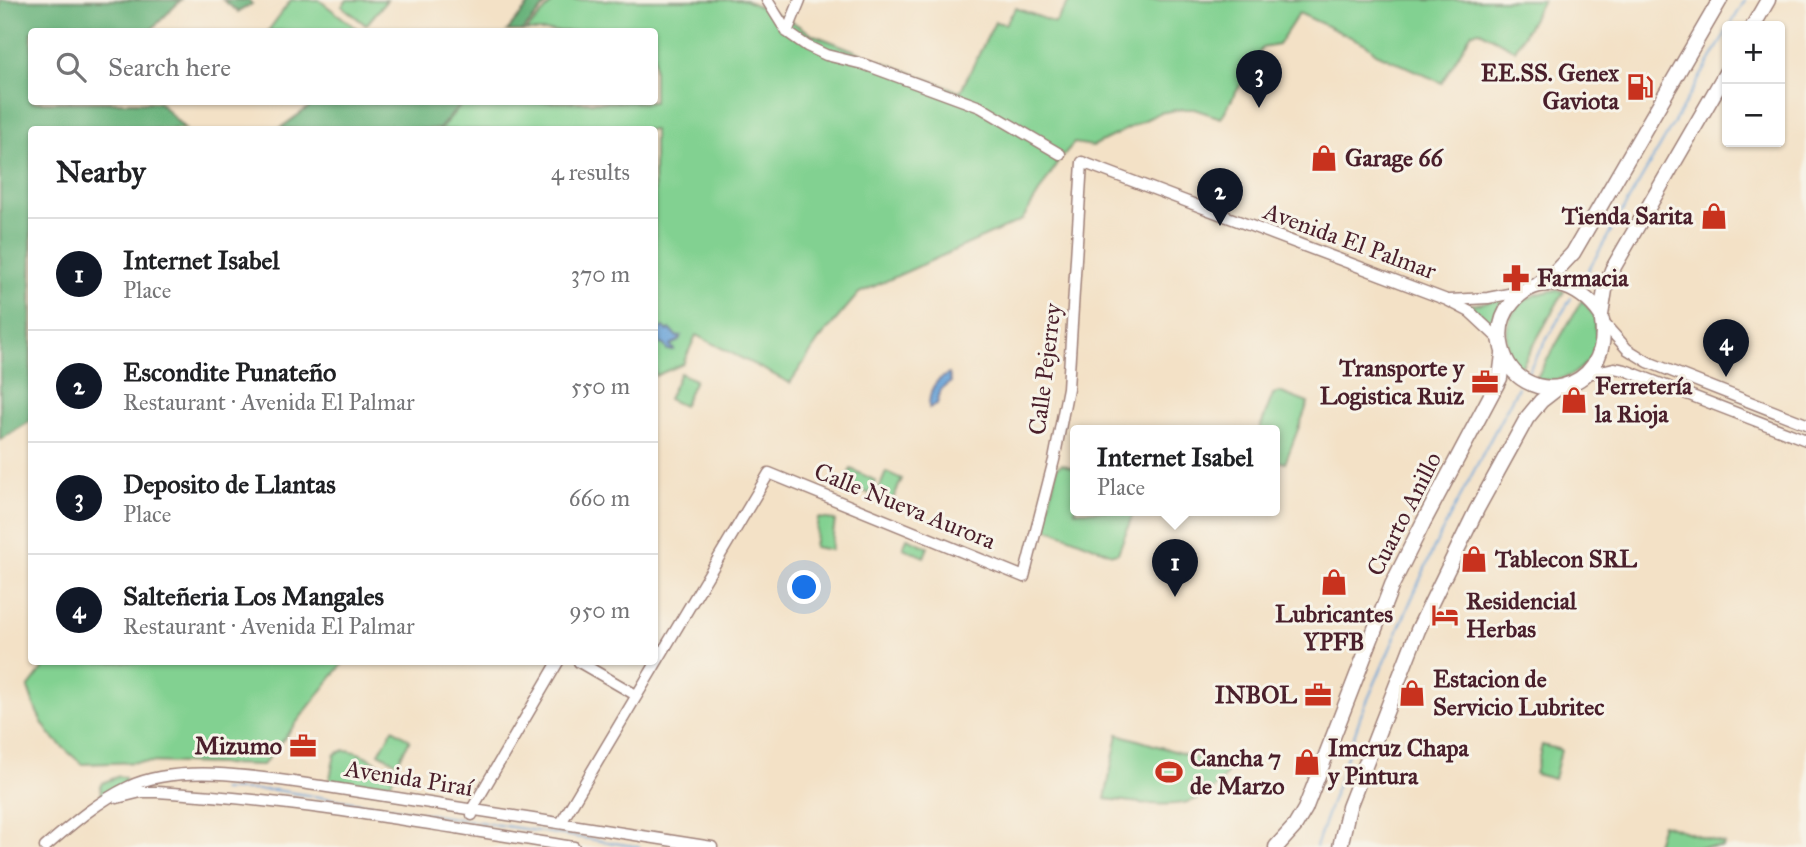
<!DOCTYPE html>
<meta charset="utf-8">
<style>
body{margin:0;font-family:"IM FELL Great Primer",serif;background:#f6f6f6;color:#202124}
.controls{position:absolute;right:21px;top:21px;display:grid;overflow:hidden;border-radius:7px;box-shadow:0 2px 5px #0004}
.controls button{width:63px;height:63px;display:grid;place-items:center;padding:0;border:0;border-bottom:2px solid #e0e0e0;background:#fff;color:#202124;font:35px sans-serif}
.you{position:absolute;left:805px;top:588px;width:24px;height:24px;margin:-18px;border:5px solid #fff;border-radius:50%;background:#1a73e8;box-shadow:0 0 0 10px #1a73e833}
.badge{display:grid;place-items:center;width:46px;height:46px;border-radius:50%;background:#111827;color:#fff;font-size:23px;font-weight:700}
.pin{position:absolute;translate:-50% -58px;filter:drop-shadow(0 2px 4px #0008)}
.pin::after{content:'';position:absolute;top:37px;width:24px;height:21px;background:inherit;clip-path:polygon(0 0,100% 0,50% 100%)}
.popup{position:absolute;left:1070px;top:425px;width:210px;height:91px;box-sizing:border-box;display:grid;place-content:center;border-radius:7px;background:#fff;filter:drop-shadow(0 2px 5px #0005);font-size:23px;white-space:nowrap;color:#757577}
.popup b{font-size:26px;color:#202124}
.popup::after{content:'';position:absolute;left:50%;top:100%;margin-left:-14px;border:14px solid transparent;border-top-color:#fff}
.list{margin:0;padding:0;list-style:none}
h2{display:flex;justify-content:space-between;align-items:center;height:91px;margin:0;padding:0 28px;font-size:30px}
h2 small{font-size:23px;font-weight:400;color:#757577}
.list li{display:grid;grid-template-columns:46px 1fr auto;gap:21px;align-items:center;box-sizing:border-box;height:112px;padding:0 28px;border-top:2px solid #e0e0e0}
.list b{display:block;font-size:26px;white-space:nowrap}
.list p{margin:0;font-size:23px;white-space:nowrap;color:#757577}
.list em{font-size:23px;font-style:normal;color:#757577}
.icon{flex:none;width:38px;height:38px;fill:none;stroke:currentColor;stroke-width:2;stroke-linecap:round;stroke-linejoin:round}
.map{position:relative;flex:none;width:1806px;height:847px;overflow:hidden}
.search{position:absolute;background:#fff;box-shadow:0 2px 5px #0004;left:28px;top:28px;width:630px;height:77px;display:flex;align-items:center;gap:18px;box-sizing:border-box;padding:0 24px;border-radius:7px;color:#757577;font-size:26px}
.panel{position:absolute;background:#fff;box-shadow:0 2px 5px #0004;left:28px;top:126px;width:630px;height:539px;border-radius:7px}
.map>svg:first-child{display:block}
</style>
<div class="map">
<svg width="1806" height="847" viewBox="0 0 1806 847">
<rect width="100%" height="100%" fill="#f7f3e8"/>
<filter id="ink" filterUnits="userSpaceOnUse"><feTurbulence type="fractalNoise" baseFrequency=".0143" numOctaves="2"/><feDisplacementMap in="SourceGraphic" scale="14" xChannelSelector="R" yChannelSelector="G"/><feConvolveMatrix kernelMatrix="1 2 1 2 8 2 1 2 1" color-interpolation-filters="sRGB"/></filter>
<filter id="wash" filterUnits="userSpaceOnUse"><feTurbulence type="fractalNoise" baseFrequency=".00686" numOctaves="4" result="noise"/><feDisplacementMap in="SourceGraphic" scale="28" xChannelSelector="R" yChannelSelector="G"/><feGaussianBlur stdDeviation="1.57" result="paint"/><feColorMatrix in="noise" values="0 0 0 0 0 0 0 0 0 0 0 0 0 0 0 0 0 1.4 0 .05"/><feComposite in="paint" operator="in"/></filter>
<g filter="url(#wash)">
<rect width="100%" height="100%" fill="#f3e1c6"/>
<path fill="#82d191" stroke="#66785e" stroke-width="2" d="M291,0H319L356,28L354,32L268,31Z
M347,0H387L366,25L342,6Z
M555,0H745L791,21L812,34L960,92L995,22L1005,24L1016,8L1055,23L1070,0H1543L1515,50L1480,31L1472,32L1442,83L1376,53L1366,44L1299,13L1278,45L1262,48L1221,118L1194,109H1182L1159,113L1093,146L1074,143L1060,159L1022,220L859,293L819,340L790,383L696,335L683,364L655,376L654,130H439L464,102H654V32L526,31Z
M1556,290L1564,291L1520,369C1501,353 1503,321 1520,304C1529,295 1544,292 1556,290Z
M1504,299L1495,312L1491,328L1469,305Z
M1582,300L1595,317L1597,351C1578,373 1567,384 1536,379Z
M680,373L695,380L683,406L668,399Z
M1279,392L1308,403L1285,463L1275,460V431H1259L1273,394Z
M1062,464L1075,469V511H1134L1118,553L1112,554L1044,527L1057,467Z
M851,469L876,481L870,494L844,483Z
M886,472L902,479L891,503L876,496Z
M818,518L835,520L831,550L814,547Z
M907,538L928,547L924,557L903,548Z
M48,662H344L263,765L142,762L82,764C50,737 41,729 28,688Z
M393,729L410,740L397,763L379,753Z
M1118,734L1230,768C1202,819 1152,803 1105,799Z
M1542,745L1561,750L1554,779L1535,774Z
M345,750C362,751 381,765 395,774C393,779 390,785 385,788C376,792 341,784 329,783L335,754Z
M119,776L125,778L126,781L102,798L100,787L102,783Z
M1662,824L1724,844L1723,847H1655Z"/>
<path fill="#69b37b" stroke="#5a6953" stroke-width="2" d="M0,0H181L150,31L32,32V102H159L185,129L32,130L31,421L0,440Z
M223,0H249L252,4L238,12Z
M533,0H550L523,31H507Z
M316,102H463L439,129H279Z"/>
<path fill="#67a2d7" stroke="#586081" stroke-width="2" d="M664,327L668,331L670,329L677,337L681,336L679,341L670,345L674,350H667L664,345L660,344L659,338L655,341V332Z
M949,374L951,382L941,389L937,404L929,408C929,392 933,380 949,374Z"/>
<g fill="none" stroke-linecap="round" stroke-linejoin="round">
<path stroke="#67a2d7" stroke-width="2" d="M1730,26L1745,0
M1583,279L1727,31
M1527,373L1571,298
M222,790H275L640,847
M1316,847L1361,715L1436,543L1518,387"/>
</g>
</g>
<g filter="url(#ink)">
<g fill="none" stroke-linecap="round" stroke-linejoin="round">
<defs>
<path id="secondary" d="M767,0L787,32L807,46L826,55L863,64L980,107L1060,154
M787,32L800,0
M1450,300L1488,298L1524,291
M1602,321L1627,349L1648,362L1806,424
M1588,374L1614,368L1625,370L1806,440
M579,662L636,695
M117,798L141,792H157C297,800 435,825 574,847
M472,815V809L558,662
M561,823L769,473L1024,577L1054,460L1068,388L1082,162L1447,300L1470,312L1500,340
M45,847C71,825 97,802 128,787C179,762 266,778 321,786L712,847"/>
<path id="highway" d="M1753,26L1768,0
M1536,286L1556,271L1573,253L1720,0
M1601,315C1580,284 1539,270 1512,303C1501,316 1498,332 1502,348C1518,412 1613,395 1602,321
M1601,315L1605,290L1612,270L1727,71
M1276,847L1295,826L1305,809L1392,585L1423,523L1500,378L1503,354
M1340,847L1349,807L1418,630L1477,509L1527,418L1541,401L1559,387"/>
</defs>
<use href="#secondary" stroke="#9e8078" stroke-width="13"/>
<use href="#highway" stroke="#9e8078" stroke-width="17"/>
<use href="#secondary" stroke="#fff" stroke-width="10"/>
<use href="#highway" stroke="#fff" stroke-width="14"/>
</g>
</g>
<defs>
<symbol id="fuel-bare" viewBox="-9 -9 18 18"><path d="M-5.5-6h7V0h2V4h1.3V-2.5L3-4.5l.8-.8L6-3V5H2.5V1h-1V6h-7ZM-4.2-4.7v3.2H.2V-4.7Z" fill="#c8321e" stroke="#f7f3e8" stroke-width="2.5" paint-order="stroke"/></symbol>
<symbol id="shop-bare" viewBox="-9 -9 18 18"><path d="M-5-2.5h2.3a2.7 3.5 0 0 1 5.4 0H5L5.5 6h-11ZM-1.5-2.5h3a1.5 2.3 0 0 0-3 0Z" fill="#c8321e" stroke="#f7f3e8" stroke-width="2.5" paint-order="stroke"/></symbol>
<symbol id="pharmacy-bare" viewBox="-9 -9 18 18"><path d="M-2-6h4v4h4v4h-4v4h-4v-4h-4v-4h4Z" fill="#c8321e" stroke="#f7f3e8" stroke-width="2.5" paint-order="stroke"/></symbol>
<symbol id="office-bare" viewBox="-9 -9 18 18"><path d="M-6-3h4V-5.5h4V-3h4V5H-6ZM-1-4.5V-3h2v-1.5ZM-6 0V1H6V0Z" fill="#c8321e" stroke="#f7f3e8" stroke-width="2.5" paint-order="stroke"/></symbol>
<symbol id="hotel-bare" viewBox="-9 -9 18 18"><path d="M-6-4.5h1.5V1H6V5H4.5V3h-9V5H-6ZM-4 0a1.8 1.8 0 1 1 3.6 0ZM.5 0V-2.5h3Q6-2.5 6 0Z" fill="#c8321e" stroke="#f7f3e8" stroke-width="2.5" paint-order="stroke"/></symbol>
<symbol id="stadium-bare" viewBox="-9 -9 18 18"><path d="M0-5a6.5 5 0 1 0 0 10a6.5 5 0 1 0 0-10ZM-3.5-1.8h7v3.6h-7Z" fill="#c8321e" stroke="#f7f3e8" stroke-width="2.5" paint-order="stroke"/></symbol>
</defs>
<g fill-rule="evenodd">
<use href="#fuel-bare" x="1621" y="68" width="38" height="38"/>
<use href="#shop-bare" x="1305" y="139" width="38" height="38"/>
<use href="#shop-bare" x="1695" y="197" width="38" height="38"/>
<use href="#pharmacy-bare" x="1497" y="259" width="38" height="38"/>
<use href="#office-bare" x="1466" y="363" width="38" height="38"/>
<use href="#shop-bare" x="1555" y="381" width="38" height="38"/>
<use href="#shop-bare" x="1455" y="540" width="38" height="38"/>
<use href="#shop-bare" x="1315" y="563" width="38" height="38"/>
<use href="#hotel-bare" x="1426" y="596" width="38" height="38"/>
<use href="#shop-bare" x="1393" y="674" width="38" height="38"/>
<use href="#office-bare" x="1299" y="676" width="38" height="38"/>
<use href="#office-bare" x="284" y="727" width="38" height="38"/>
<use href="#shop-bare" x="1288" y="743" width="38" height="38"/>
<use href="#stadium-bare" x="1150" y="753" width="38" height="38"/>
</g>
<g text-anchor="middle" stroke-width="6" stroke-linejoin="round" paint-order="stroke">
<g font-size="24" font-weight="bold" fill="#4a1f2b" stroke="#f7f3e8" text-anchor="start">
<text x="1619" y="81" text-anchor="end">EE.SS. Genex<tspan x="1619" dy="28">Gaviota</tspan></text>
<text x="1345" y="166">Garage 66</text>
<text x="1693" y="224" text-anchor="end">Tienda Sarita</text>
<text x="1537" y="286">Farmacia</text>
<text x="1464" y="376" text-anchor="end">Transporte y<tspan x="1464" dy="28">Logistica Ruiz</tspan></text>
<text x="1595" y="394">Ferretería<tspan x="1595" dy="28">la Rioja</tspan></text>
<text x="1495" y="567">Tablecon SRL</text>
<text x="1466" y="609">Residencial<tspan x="1466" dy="28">Herbas</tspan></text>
<text x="1334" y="622" text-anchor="middle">Lubricantes<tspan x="1334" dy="28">YPFB</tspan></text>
<text x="1433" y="687">Estacion de<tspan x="1433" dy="28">Servicio Lubritec</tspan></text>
<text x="1297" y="703" text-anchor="end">INBOL</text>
<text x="282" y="754" text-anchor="end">Mizumo</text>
<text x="1328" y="756">Imcruz Chapa<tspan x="1328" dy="28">y Pintura</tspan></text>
<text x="1190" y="766">Cancha 7<tspan x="1190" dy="28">de Marzo</tspan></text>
</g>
<g font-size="24" fill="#4a1f2b" stroke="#f7f3e8">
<text transform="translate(1350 241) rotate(20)" y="8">Avenida El Palmar</text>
<text transform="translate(1045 369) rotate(-83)" y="8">Calle Pejerrey</text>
<text transform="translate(905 506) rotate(22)" y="8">Calle Nueva Aurora</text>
<text transform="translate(1404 514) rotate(-63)" y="8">Cuarto Anillo</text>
<text transform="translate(409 778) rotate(9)" y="8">Avenida Piraí</text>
</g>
</g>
</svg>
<div class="controls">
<button>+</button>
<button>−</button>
</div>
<div class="you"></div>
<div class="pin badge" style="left:1175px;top:597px">1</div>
<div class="popup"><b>Internet Isabel</b>Place</div>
<div class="pin badge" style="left:1220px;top:226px">2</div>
<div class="pin badge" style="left:1259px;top:108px">3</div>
<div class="pin badge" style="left:1726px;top:377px">4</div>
<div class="search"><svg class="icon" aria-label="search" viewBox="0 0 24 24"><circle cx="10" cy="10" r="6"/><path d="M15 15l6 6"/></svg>Search here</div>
<section class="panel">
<h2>Nearby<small>4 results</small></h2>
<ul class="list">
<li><span class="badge">1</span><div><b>Internet Isabel</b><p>Place</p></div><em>370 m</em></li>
<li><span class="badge">2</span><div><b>Escondite Punateño</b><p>Restaurant · Avenida El Palmar</p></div><em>550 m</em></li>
<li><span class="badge">3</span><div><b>Deposito de Llantas</b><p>Place</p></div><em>660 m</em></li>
<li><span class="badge">4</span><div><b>Salteñeria Los Mangales</b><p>Restaurant · Avenida El Palmar</p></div><em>950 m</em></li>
</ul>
</section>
</div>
